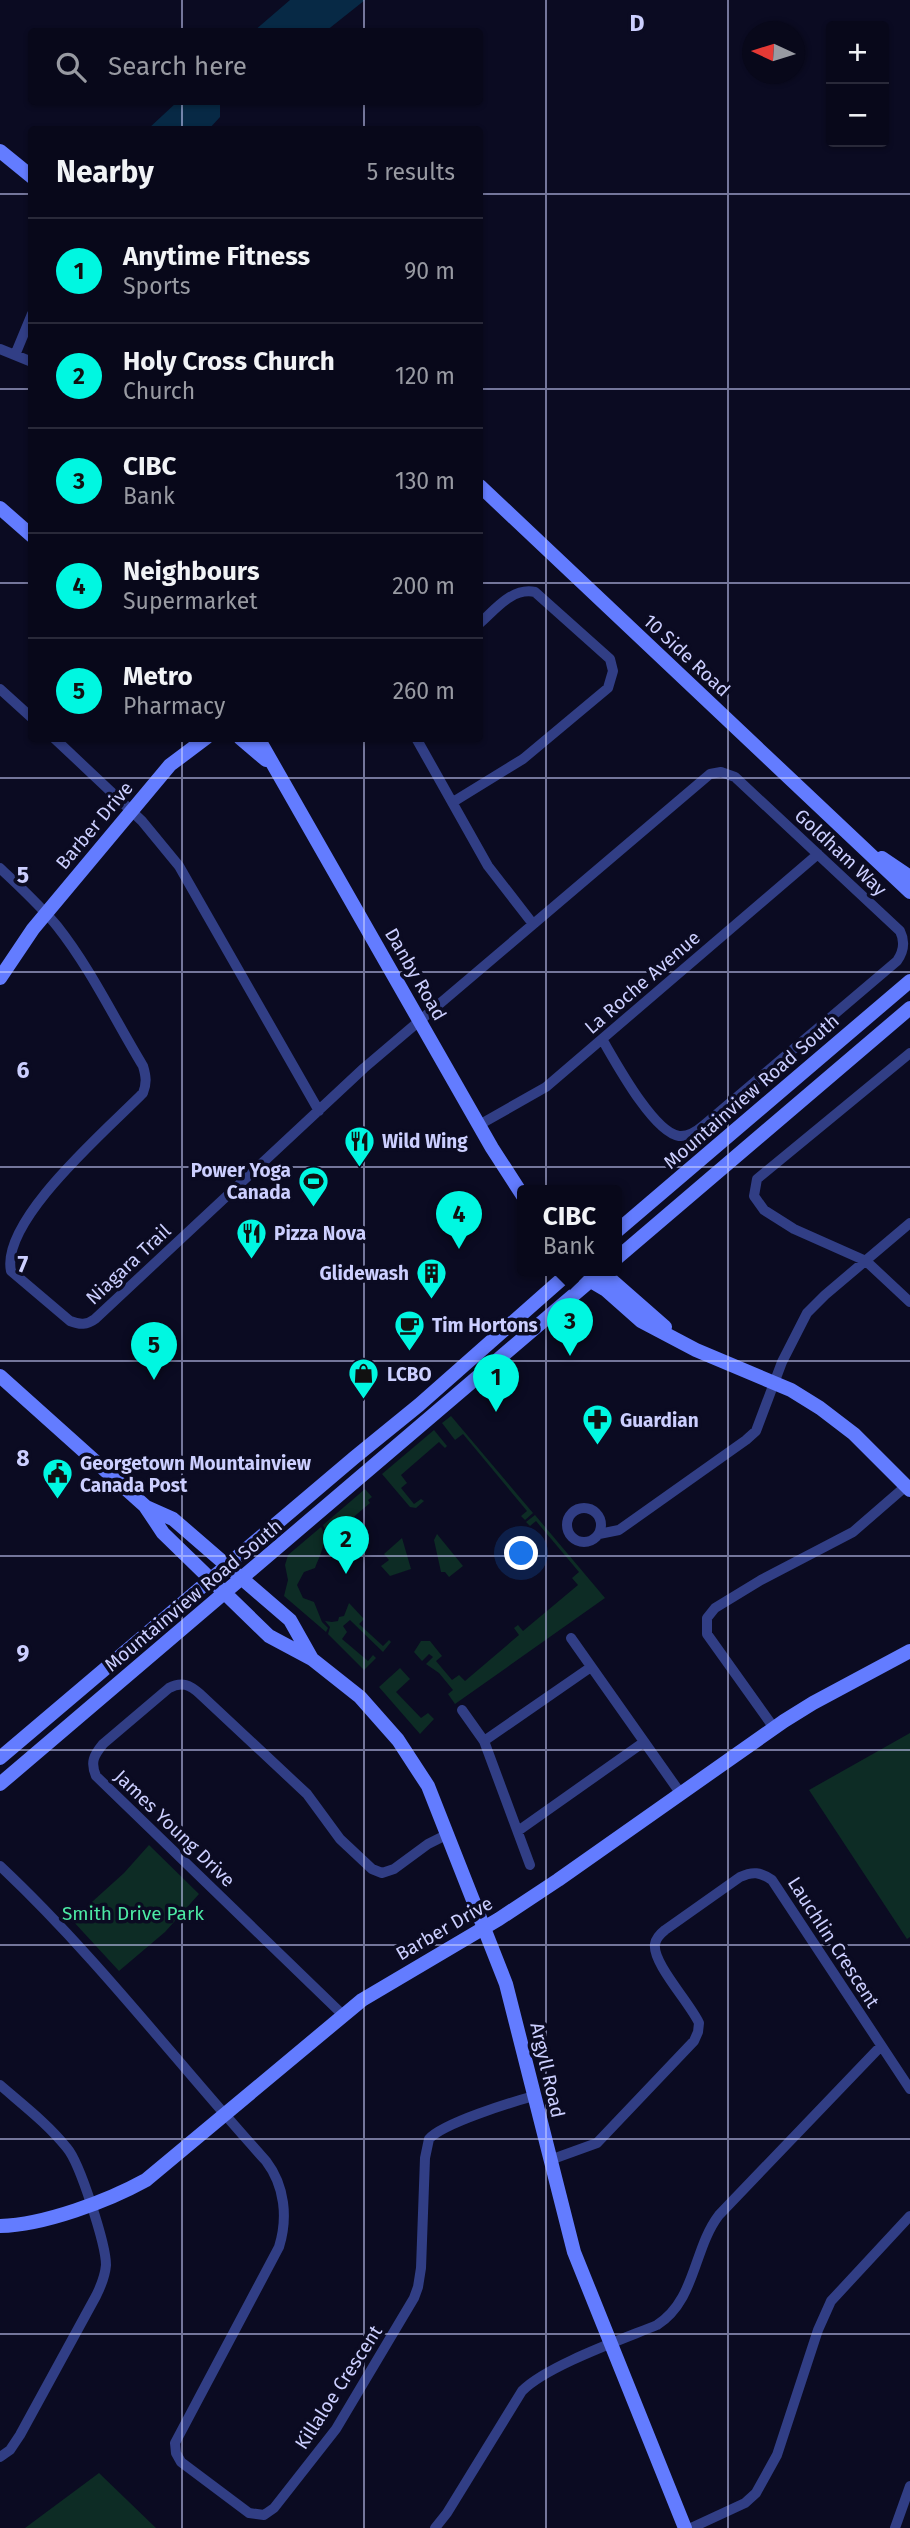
<!DOCTYPE html>
<meta charset="utf-8">
<style>
body{margin:0;font-family:"Fira Sans",sans-serif;background:#111123;color:#f1f3f6}
.controls{position:absolute;right:21px;top:21px;display:grid;overflow:hidden;border-radius:7px;box-shadow:0 2px 5px #0004}
.controls button{width:63px;height:63px;display:grid;place-items:center;padding:0;border:0;border-bottom:2px solid #292939;background:#08081a;color:#f1f3f6;font:35px sans-serif}
.compass{position:absolute;left:742px;top:21px;width:63px;height:63px;border-radius:50%;background:#08081a;box-shadow:0 2px 5px #0004;rotate:274deg}
.you{position:absolute;left:522px;top:1554px;width:24px;height:24px;margin:-18px;border:5px solid #fff;border-radius:50%;background:#1a73e8;box-shadow:0 0 0 10px #1a73e833}
.badge{display:grid;place-items:center;width:46px;height:46px;border-radius:50%;background:#00f7e1;color:#111;font-size:23px;font-weight:700}
.pin{position:absolute;translate:-50% -58px;filter:drop-shadow(0 2px 4px #0008)}
.pin::after{content:'';position:absolute;top:37px;width:24px;height:21px;background:inherit;clip-path:polygon(0 0,100% 0,50% 100%)}
.popup{position:absolute;left:517px;top:1185px;width:105px;height:91px;box-sizing:border-box;display:grid;place-content:center;border-radius:7px;background:#08081a;filter:drop-shadow(0 2px 5px #0005);font-size:23px;white-space:nowrap;color:#989aa2}
.popup b{font-size:26px;color:#f1f3f6}
.popup::after{content:'';position:absolute;left:50%;top:100%;margin-left:-14px;border:14px solid transparent;border-top-color:#08081a}
.list{margin:0;padding:0;list-style:none}
h2{display:flex;justify-content:space-between;align-items:center;height:91px;margin:0;padding:0 28px;font-size:30px}
h2 small{font-size:23px;font-weight:400;color:#989aa2}
.list li{display:grid;grid-template-columns:46px 1fr auto;gap:21px;align-items:center;box-sizing:border-box;height:105px;padding:0 28px;border-top:2px solid #292939}
.list b{display:block;font-size:26px;white-space:nowrap}
.list p{margin:0;font-size:23px;white-space:nowrap;color:#989aa2}
.list em{font-size:23px;font-style:normal;color:#989aa2}
.icon{flex:none;width:38px;height:38px;fill:none;stroke:currentColor;stroke-width:2;stroke-linecap:round;stroke-linejoin:round}
.map{position:relative;flex:none;width:910px;height:2528px;overflow:hidden}
.search{position:absolute;background:#08081a;box-shadow:0 2px 5px #0004;left:28px;top:28px;width:455px;height:77px;display:flex;align-items:center;gap:18px;box-sizing:border-box;padding:0 24px;border-radius:7px;color:#989aa2;font-size:26px}
.panel{position:absolute;background:#08081a;box-shadow:0 2px 5px #0004;left:28px;top:126px;width:455px;height:616px;border-radius:7px}
.map>svg:first-child{display:block}
</style>
<div class="map">
<svg width="910" height="2528" viewBox="0 0 910 2528">
<rect width="100%" height="100%" fill="#0b0b22"/>
<path fill="#0d2c25" d="M451,1416L533,1513L525,1520L521,1516L527,1511L463,1434L455,1440L442,1423Z
M434,1430L447,1446L445,1448L439,1442L401,1475L407,1483L401,1488L414,1504L421,1499L424,1501L416,1508L410,1507L382,1474Z
M365,1489L372,1497L368,1500L370,1503L343,1526L349,1533L340,1540L328,1536L323,1525Z
M535,1515L605,1598L455,1704L448,1694L453,1690L439,1673L426,1664L433,1657L429,1654L422,1661L414,1652L421,1641H430L442,1656L436,1661L452,1680L459,1675L465,1681L519,1635L514,1628L518,1625L523,1631L578,1585L572,1578L579,1572L536,1521L530,1526L526,1522Z
M321,1527C329,1539 320,1555 315,1568L304,1572L297,1585L303,1598L314,1602L322,1622L328,1628L326,1632L284,1596L288,1580L285,1565L288,1555Z
M437,1534L463,1566L449,1577L445,1572H441L434,1540Z
M402,1538L411,1569L390,1576L381,1566L389,1560L384,1554Z
M349,1603L364,1619L359,1624L383,1646L389,1640L391,1642L383,1652L350,1620L343,1626L347,1632L342,1639L368,1661L373,1655L376,1658L364,1670L328,1634L330,1627L325,1621L332,1622L338,1621L339,1617L344,1616Z
M400,1668L410,1679L396,1692L421,1718L428,1713L434,1719L420,1734L379,1687Z
M910,1733V1937L907,1939L809,1790Z
M149,1845L199,1894L165,1932L119,1971L72,1920L124,1873Z
M99,2473L156,2528H25Z"/>
<path fill="#072945" d="M290,0H365L326,31H254Z
M177,102H235H220V117L209,129H148Z"/>
<g fill="none" stroke-linecap="round" stroke-linejoin="round">
<path stroke="#313e85" stroke-width="10" d="M0,349L32,362
M15,355L32,314
M0,689L32,718
M54,738L142,821L179,866L319,1111
M416,738L488,866L533,924
M453,802L523,759L608,688L613,671L610,659L535,592C512,587 495,610 480,623
M0,868C20,887 40,905 57,926C91,969 115,1020 143,1066C146,1076 147,1083 143,1093C110,1127 0,1220 11,1271L70,1321C80,1325 87,1325 95,1319L364,1068L710,774L721,772L735,777L900,931C905,941 904,951 897,961L704,1125C697,1131 689,1137 679,1136C653,1132 615,1061 602,1039
M910,1053L757,1179L754,1196L764,1210L794,1229L866,1261L910,1302
M479,1125L546,1087L818,854
M567 1525a17 17 0 1 1 34 0a17 17 0 1 1-34 0Z
M599,1534L619,1530L746,1440L756,1431L782,1362L807,1313L825,1295L910,1223
M571,1638L681,1794
M462,1710L484,1741L530,1865
M774,1728L707,1634V1618L715,1608L761,1580L853,1532L906,1486
M484,1741L591,1667
M518,1831L644,1742
M0,1866C97,1957 177,2063 266,2161C285,2186 288,2218 279,2247L175,2443L176,2453L181,2462L249,2513L264,2515L274,2508L336,2429L414,2298L418,2287L421,2268L425,2158L429,2139C443,2123 512,2102 534,2096
M343,2015L96,1776C90,1762 94,1755 103,1744L169,1688C182,1681 190,1685 200,1694L307,1794L340,1839L372,1869L382,1873L394,1869L428,1844L448,1834
M0,2085C23,2105 48,2124 67,2148C80,2163 106,2245 106,2265C105,2277 101,2286 96,2296L20,2435L10,2450L0,2457
M550,2160L597,2143L694,2041L698,2032L699,2023C690,2003 652,1963 655,1944C656,1938 660,1934 665,1930L740,1877C753,1871 760,1872 772,1880L910,2089
M435,2528L447,2513L522,2391C546,2366 623,2339 657,2325C696,2300 693,2249 719,2215L881,2046
M691,2528L745,2503L756,2493L777,2455L818,2330L831,2301L910,2216
M895,2528L910,2486"/>
<path stroke="#637cff" stroke-width="14" d="M0,151L32,177
M480,486L910,892
M0,508L32,536
M240,738L266,760
M258,738L492,1148L523,1196
M882,858L910,877
M0,978L33,929L170,765L206,738
M617,1231L910,981
M617,1258L910,1008
M600,1270L665,1327
M584,1277L606,1290L641,1321L696,1350L791,1390L820,1408L854,1434L910,1490
M0,1376L145,1506L163,1533L269,1636L312,1659L360,1697L398,1740L428,1786L506,1984L574,2252L685,2528
M146,1507L173,1519L290,1620L312,1659
M0,1758L355,1457L419,1405L572,1270
M0,1784L603,1270
M0,2226C44,2225 108,2201 146,2180L362,2000L499,1919L558,1880L784,1721L813,1703L910,1651"/>
</g>
<path fill="none" stroke="#cccfff" stroke-width="2" stroke-opacity="0.55" d="M182,0V32M364,0V32M546,0V2528M728,0V2528M182,102V130M364,102V130M0,194H32M480,194H910M0,389H32M480,389H910M0,583H32M480,583H910M182,738V2528M364,738V2528M0,778H910M0,972H910M0,1167H910M0,1361H910M0,1556H910M0,1750H910M0,1945H910M0,2139H910M0,2334H910"/>
<defs>
<symbol id="restaurant-pin" viewBox="-11 -11 22 30"><path d="M0 17L-7.5 6A9.5 9.5 0 1 1 7.5 6Z" fill="#00f7e1" stroke="#0b0b22"/><path d="M-5-6h1v4h1v-4h1v4h1v-4h1v5L-1.5 .5V6h-2V.5L-5-1ZM5-6V6H3V1.5H1.5Q1.5-4 5-6Z" fill="#111"/></symbol>
<symbol id="stadium-pin" viewBox="-11 -11 22 30"><path d="M0 17L-7.5 6A9.5 9.5 0 1 1 7.5 6Z" fill="#00f7e1" stroke="#0b0b22"/><path d="M0-5a6.5 5 0 1 0 0 10a6.5 5 0 1 0 0-10ZM-3.5-1.8h7v3.6h-7Z" fill="#111"/></symbol>
<symbol id="building-pin" viewBox="-11 -11 22 30"><path d="M0 17L-7.5 6A9.5 9.5 0 1 1 7.5 6Z" fill="#00f7e1" stroke="#0b0b22"/><path d="M-4-6H4V6H1V3H-1V6H-4ZM-2.5-4.3h1.7v1.8h-1.7ZM.8-4.3h1.7v1.8H.8ZM-2.5-1h1.7V.8h-1.7ZM.8-1h1.7V.8H.8Z" fill="#111"/></symbol>
<symbol id="cafe-pin" viewBox="-11 -11 22 30"><path d="M0 17L-7.5 6A9.5 9.5 0 1 1 7.5 6Z" fill="#00f7e1" stroke="#0b0b22"/><path d="M-5.5-4.5H6V0H3Q3 3.5 0 3.5H-2.5Q-5.5 3.5-5.5 0ZM3-3.2v2h1.7v-2ZM-6 4.5H4V6H-6Z" fill="#111"/></symbol>
<symbol id="shop-pin" viewBox="-11 -11 22 30"><path d="M0 17L-7.5 6A9.5 9.5 0 1 1 7.5 6Z" fill="#00f7e1" stroke="#0b0b22"/><path d="M-5-2.5h2.3a2.7 3.5 0 0 1 5.4 0H5L5.5 6h-11ZM-1.5-2.5h3a1.5 2.3 0 0 0-3 0Z" fill="#111"/></symbol>
<symbol id="pharmacy-pin" viewBox="-11 -11 22 30"><path d="M0 17L-7.5 6A9.5 9.5 0 1 1 7.5 6Z" fill="#00f7e1" stroke="#0b0b22"/><path d="M-2-6h4v4h4v4h-4v4h-4v-4h-4v-4h4Z" fill="#111"/></symbol>
<symbol id="civic-pin" viewBox="-11 -11 22 30"><path d="M0 17L-7.5 6A9.5 9.5 0 1 1 7.5 6Z" fill="#00f7e1" stroke="#0b0b22"/><path d="M-.6-6.5H3V-4.5H.6V-3L4-1V1h2V6H-6V1h2V-1L-.6-3ZM-1.2 2.5V6h2.4V2.5Z" fill="#111"/></symbol>
</defs>
<g fill-rule="evenodd">
<use href="#restaurant-pin" x="342" y="1124" width="35" height="47"/>
<use href="#stadium-pin" x="296" y="1164" width="35" height="47"/>
<use href="#restaurant-pin" x="234" y="1216" width="35" height="47"/>
<use href="#building-pin" x="414" y="1256" width="35" height="47"/>
<use href="#cafe-pin" x="392" y="1308" width="35" height="47"/>
<use href="#shop-pin" x="346" y="1356" width="35" height="47"/>
<use href="#pharmacy-pin" x="580" y="1402" width="35" height="47"/>
<use href="#civic-pin" x="40" y="1456" width="35" height="47"/>
</g>
<g text-anchor="middle" stroke-width="7" stroke-linejoin="round" paint-order="stroke">
<g font-size="19" fill="#cccfff" stroke="#0b0b22">
<text transform="translate(687 655) rotate(43)" y="7">10 Side Road</text>
<text transform="translate(94 825) rotate(-50)" y="7">Barber Drive</text>
<text transform="translate(841 852) rotate(43)" y="7">Goldham Way</text>
<text transform="translate(416 974) rotate(60)" y="7">Danby Road</text>
<text transform="translate(642 982) rotate(-41)" y="7">La Roche Avenue</text>
<text transform="translate(751 1091) rotate(-41)" y="7">Mountainview Road South</text>
<text transform="translate(128 1264) rotate(-43)" y="7">Niagara Trail</text>
<text transform="translate(193 1595) rotate(-40)" y="7">Mountainview Road South</text>
<text transform="translate(175 1828) rotate(44)" y="7">James Young Drive</text>
<text transform="translate(444 1928) rotate(-30)" y="7">Barber Drive</text>
<text transform="translate(834 1942) rotate(57)" y="7">Lauchlin Crescent</text>
<text transform="translate(548 2070) rotate(77)" y="7">Argyll Road</text>
<text transform="translate(338 2387) rotate(-57)" y="7">Killaloe Crescent</text>
</g>
<g font-size="19" font-weight="bold" fill="#cccfff" stroke="#0b0b22" text-anchor="start">
<text x="382" y="1148">Wild Wing</text>
<text x="291" y="1177" text-anchor="end">Power Yoga<tspan x="291" dy="22">Canada</tspan></text>
<text x="274" y="1240">Pizza Nova</text>
<text x="409" y="1280" text-anchor="end">Glidewash</text>
<text x="432" y="1332">Tim Hortons</text>
<text x="387" y="1381">LCBO</text>
<text x="620" y="1427">Guardian</text>
<text x="80" y="1470">Georgetown Mountainview<tspan x="80" dy="22">Canada Post</tspan></text>
</g>
<g font-size="19" fill="#4deaa5" stroke="#0b0b22">
<text x="133" y="1920">Smith Drive Park</text>
</g>
</g>
<g font-size="23" text-anchor="middle" font-weight="bold" fill="#cccfff" stroke="#0b0b22" stroke-width="7" stroke-linejoin="round" paint-order="stroke">
<text x="637" y="31">D</text>
<text x="23" y="883">5</text>
<text x="23" y="1078">6</text>
<text x="23" y="1272">7</text>
<text x="23" y="1466">8</text>
<text x="23" y="1661">9</text>
</g>
</svg>
<div class="controls">
<button>+</button>
<button>−</button>
</div>
<svg class="compass" viewBox="-18 -18 36 36"><path d="M0-13l5 13h-10z" fill="#e53935"/><path d="M0 13l5-13h-10z" fill="#989aa2"/></svg>
<div class="you"></div>
<div class="pin badge" style="left:496px;top:1412px">1</div>
<div class="pin badge" style="left:346px;top:1574px">2</div>
<div class="pin badge" style="left:570px;top:1356px">3</div>
<div class="popup"><b>CIBC</b>Bank</div>
<div class="pin badge" style="left:459px;top:1249px">4</div>
<div class="pin badge" style="left:154px;top:1380px">5</div>
<div class="search"><svg class="icon" aria-label="search" viewBox="0 0 24 24"><circle cx="10" cy="10" r="6"/><path d="M15 15l6 6"/></svg>Search here</div>
<section class="panel">
<h2>Nearby<small>5 results</small></h2>
<ul class="list">
<li><span class="badge">1</span><div><b>Anytime Fitness</b><p>Sports</p></div><em>90 m</em></li>
<li><span class="badge">2</span><div><b>Holy Cross Church</b><p>Church</p></div><em>120 m</em></li>
<li><span class="badge">3</span><div><b>CIBC</b><p>Bank</p></div><em>130 m</em></li>
<li><span class="badge">4</span><div><b>Neighbours</b><p>Supermarket</p></div><em>200 m</em></li>
<li><span class="badge">5</span><div><b>Metro</b><p>Pharmacy</p></div><em>260 m</em></li>
</ul>
</section>
</div>
